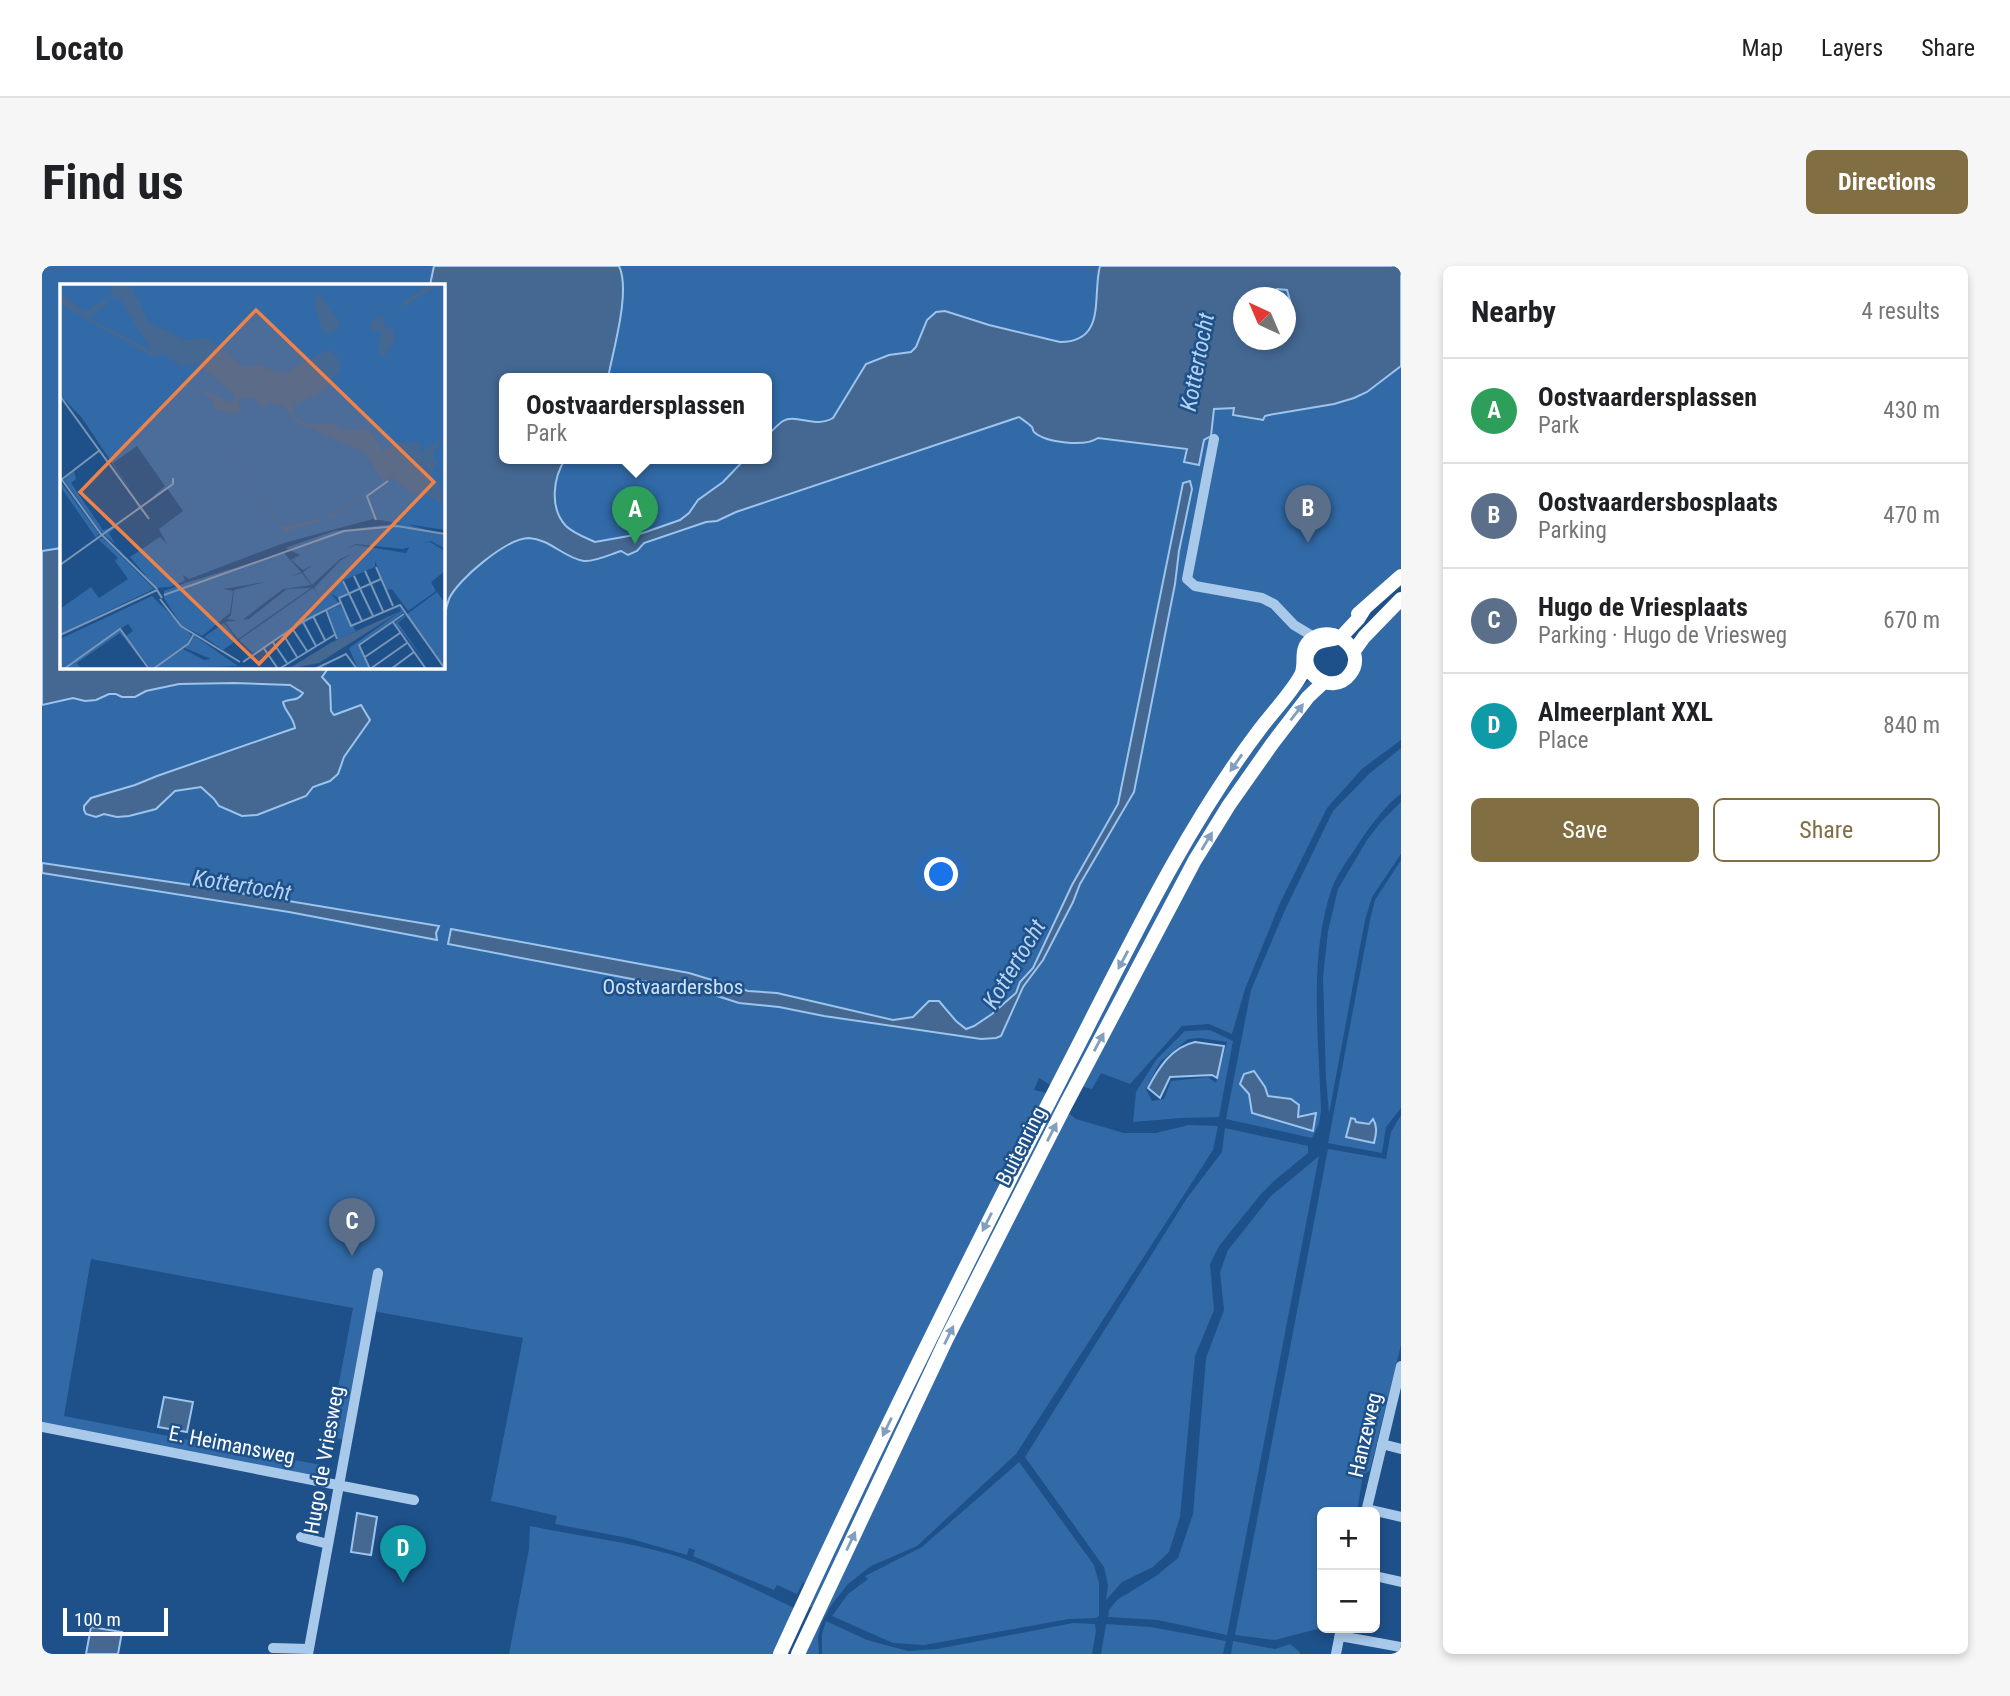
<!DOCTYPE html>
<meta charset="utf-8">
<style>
body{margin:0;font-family:"Roboto Condensed",sans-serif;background:#f6f6f6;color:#202124}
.controls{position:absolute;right:21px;bottom:21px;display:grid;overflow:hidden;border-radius:10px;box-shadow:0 4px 10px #0003}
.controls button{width:63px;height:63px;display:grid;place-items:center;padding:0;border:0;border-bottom:2px solid #e0e0e0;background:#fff;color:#202124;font:35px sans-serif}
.compass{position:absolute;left:1191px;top:21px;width:63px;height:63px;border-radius:50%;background:#fff;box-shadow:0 4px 10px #0003;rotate:316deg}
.scale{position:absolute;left:21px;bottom:18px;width:105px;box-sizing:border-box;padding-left:7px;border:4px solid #fff;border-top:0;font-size:19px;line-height:24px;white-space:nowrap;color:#fff;-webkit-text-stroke:5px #1e5089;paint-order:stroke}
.you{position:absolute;left:900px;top:609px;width:24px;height:24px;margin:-18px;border:5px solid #fff;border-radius:50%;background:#1a73e8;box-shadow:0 0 0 10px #1a73e833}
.badge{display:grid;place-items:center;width:46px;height:46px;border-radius:50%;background:#826e43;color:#fff;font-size:23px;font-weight:700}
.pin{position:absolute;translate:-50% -58px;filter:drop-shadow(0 2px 4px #0008)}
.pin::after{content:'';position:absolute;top:37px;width:24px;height:21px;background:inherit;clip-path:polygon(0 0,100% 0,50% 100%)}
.popup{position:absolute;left:457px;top:107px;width:273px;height:91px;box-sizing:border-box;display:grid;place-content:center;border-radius:10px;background:#fff;filter:drop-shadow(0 2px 5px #0005);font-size:23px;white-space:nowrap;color:#757577}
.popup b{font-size:26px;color:#202124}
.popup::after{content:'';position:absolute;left:50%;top:100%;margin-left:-14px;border:14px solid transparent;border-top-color:#fff}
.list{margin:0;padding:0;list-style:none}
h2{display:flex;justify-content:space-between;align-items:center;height:91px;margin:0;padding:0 28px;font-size:30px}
h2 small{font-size:23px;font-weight:400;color:#757577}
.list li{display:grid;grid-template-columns:46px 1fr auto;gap:21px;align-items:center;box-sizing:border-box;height:105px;padding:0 28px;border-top:2px solid #e0e0e0}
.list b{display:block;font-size:26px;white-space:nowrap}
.list p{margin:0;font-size:23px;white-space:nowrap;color:#757577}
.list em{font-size:23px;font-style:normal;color:#757577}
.actions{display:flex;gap:14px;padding:21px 28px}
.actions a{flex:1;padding:16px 0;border:2px solid #826e43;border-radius:10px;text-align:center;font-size:24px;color:#826e43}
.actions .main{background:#826e43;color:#fff}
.map{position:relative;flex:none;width:1359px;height:1388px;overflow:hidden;border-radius:10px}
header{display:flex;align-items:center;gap:42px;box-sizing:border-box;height:98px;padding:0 35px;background:#fff;border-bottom:2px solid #e0e0e0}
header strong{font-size:33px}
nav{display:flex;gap:38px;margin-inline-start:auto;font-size:24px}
.intro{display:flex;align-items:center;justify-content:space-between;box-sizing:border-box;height:168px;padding:0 42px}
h1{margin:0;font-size:49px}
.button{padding:18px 32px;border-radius:10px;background:#826e43;color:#fff;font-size:24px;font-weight:700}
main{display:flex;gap:42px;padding:0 42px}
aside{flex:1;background:#fff;border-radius:10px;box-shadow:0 4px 10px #0003}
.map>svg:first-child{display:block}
</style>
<header>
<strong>Locato</strong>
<nav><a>Map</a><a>Layers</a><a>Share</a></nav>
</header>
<div class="intro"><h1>Find us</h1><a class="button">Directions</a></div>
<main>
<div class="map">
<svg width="1359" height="1388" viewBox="0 0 1359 1388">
<rect width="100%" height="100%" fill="#1e5089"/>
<path fill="#316aa7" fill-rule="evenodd" d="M0,0H1359V302L1297,362L1276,366L1270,364L1255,408L1192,490L1010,820L997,812L992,824L1005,827L763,1318L761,1316L755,1328L735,1319L732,1324L651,1290L653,1284L647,1282L645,1289L586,1272L513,1258L515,1250L449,1235L481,1072L330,1045L302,1174L287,1170L311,1042L49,993L22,1150L289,1201L287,1212L284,1214L0,1160ZM19,19H401V401H19ZM1202,32H1244V74H1202ZM462,112H724V192H462Z
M1359,340V474L1320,503L1285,542L1238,637L1203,723L1190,768L1167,758L1140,760L1088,818L1059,807L1050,823L1038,820L1178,559L1276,426L1294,420L1318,381Z
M1268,413L1274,418L1189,525L771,1342L763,1339L872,1110L1148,576L1242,439Z
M1359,482V528C1344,538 1327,562 1317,577C1308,591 1296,606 1290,622C1266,691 1277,773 1279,845L1277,858L1270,872L1184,853L1209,724L1243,644L1291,545L1327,508Z
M1359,536V588L1330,631L1323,654L1287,848L1284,813L1281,711L1286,665L1296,623L1325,574L1338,557Z
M1359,594V842L1344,861L1340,887L1286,877L1328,654L1333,634Z
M1168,764L1191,775L1177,851L1139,852L1091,856L1094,826L1114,794L1143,765ZM1158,772L1185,776L1174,817L1166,811L1129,815L1122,833L1110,835L1104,823L1118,796L1146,773Z
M1025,846L1034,853L1082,867H1114L1147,859L1176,860L1171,884L974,1188L875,1280L829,1300L806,1318L790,1338L779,1358L776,1371L777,1388H761L944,1005Z
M1359,849V1079L1328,1204L1321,1209L1315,1246H1280V1362H1294V1365L1275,1363L1233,1374L1193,1369L1286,883L1344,893L1349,866Z
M1183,862L1266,880V887L1232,915L1219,928L1177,980L1168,998L1172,1044L1153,1090L1138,1251L1127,1286L1111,1301L1080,1316L1064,1334L1066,1319L1062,1301L983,1191L1145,932L1180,886Z
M1277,890L1185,1369L1116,1354L1066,1351L1067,1344L1075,1334L1114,1310L1136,1292L1151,1248L1164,1092L1182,1044L1178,1006L1186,984L1229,930Z
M977,1196L1052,1299L1057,1317V1350L1054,1352L1027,1353L882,1379L851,1377L790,1350L806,1328L826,1313L823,1310L880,1281Z
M488,1260C535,1270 584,1275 631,1289C674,1303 714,1324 754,1343L733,1388H467L487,1283Z
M784,1355L825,1374L866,1385L895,1383L1031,1357L1053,1358L1054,1365L1050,1388H780V1368Z
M1064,1358L1109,1361L1184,1375L1181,1388H1059Z
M1191,1375L1233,1383L1248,1378L1258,1386V1388H1189Z"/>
<path fill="#446892" stroke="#9cc4ed" stroke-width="2" fill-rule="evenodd" d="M392,0H577C589,25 571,84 566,112H462V192H524C511,211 507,242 524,260C531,267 544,272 553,276L598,268L638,254L647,247L656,234L681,216L704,192H724V171C729,166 735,159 741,155C754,147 773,163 791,152L824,98L847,89L869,86L874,81L885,54L894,46L903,45L947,59L1018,76C1065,76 1050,30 1058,0H1359V100L1325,126L1312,132L1292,138L1227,149L1223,150L1221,154L1191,149L1192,142L1172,143L1169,170L1162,174L1157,199L1142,196L1145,183L1056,172C1043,181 1004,177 992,166C991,165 991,163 990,161C986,157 981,154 977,151L694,246L675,255L664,256L602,277L595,285L586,289L579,285C569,288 553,296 542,295C522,292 508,273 487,272C465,272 415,314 407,333C402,345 403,358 403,371L401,372V19H388ZM1235,23L1245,24L1249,38L1244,40V74H1202V32L1232,31Z
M1148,215L1150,223L1137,285L1133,318L1092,526L1038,618L1031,636L1001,694L981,721L959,770L954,772L939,773L782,750L737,741L697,737L669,728L406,678L409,663L647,707L706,725L735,727L851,754L871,751L887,735H897L914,755L924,763L932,760L950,748L967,733L974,727L978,716L991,702L1030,619L1076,538L1141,217Z
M19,282V401H287L280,411L288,420L289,445L292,449L319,439L328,454L302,491L296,508L288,515L271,521L264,530L215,549L200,550L177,540L172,533L159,521L133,525L114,543L87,550L75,551L62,548L54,551L44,548L42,544V540L49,532L93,519L115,510L253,462C251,450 243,446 241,436C248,432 256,436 261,427L248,419L192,417L137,418L104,425L93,431H80L74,428H67L54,434L43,435L31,432L0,439V285Z
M0,597L162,621L397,660L394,667L395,674L247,646L0,607Z
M1153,776L1182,780L1175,812L1170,809L1128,811L1118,832L1106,822C1117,801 1130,781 1153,776Z
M1212,805L1223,821L1226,830L1249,833L1257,839L1256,851L1274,847L1271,865L1210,847L1207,828L1198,818L1202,808Z
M1309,852L1313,853L1314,856L1327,858L1331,853C1336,861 1334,868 1332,877L1304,871Z
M122,1131L151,1136L145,1166L116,1161Z
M315,1247L335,1251L329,1289L309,1286Z
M49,1361L80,1366L76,1388H44Z"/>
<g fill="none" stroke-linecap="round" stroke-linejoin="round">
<path stroke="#a9c9eb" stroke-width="10" d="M1172,173L1145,313L1153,320L1220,332L1232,338L1252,359L1272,371
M0,1161L372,1234
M1340,1178L1359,1183
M1325,1243L1359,1251
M1324,1246L1359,1100
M259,1271L286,1278
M1333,1310L1359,1316
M1298,1370L1359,1381
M231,1382L267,1383
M266,1388L336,1007
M1294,1388L1299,1362"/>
<path stroke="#fff" stroke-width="14" d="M1316,348L1359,310
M1312,385L1322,371L1359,333
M738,1388C828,1191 924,998 1023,805C1082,691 1140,566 1218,463C1230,447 1250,426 1259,409C1265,397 1256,383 1270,373C1292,357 1326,385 1308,408C1289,433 1250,402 1270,381C1278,371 1291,376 1300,370L1316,353L1323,342
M756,1388L905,1072L1023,840L1153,594L1187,539L1230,478L1266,431L1282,416"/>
</g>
<defs><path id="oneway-solid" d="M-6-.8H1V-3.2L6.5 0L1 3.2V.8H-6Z" transform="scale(1.75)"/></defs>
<g fill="#839fbe">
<use href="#oneway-solid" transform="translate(1255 446) rotate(-52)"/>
<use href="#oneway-solid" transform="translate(1194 497) rotate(125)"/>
<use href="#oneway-solid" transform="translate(1165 575) rotate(-59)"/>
<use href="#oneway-solid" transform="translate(1081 694) rotate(118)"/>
<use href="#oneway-solid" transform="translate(1057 776) rotate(-62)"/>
<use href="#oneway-solid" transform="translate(1010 866) rotate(-63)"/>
<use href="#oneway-solid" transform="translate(945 956) rotate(117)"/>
<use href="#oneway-solid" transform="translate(907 1069) rotate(-64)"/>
<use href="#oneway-solid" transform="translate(845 1161) rotate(116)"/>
<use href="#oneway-solid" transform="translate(809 1275) rotate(-65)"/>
</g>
<g text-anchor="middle" stroke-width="5" stroke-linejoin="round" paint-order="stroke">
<g font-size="21" fill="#cee2f8" stroke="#1e5089">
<text x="631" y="728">Oostvaardersbos</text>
</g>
<g font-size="21" fill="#fff" stroke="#1e5089">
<text transform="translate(979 880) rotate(-63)" y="7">Buitenring</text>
<text transform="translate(1323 1169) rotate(-77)" y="7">Hanzeweg</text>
<text transform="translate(190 1179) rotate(11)" y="7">E. Heimansweg</text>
<text transform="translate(282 1194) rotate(-80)" y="7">Hugo de Vriesweg</text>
</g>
<g font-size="23" font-style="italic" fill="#b4d3f3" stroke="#1e5089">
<text transform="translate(1155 96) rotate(-79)" y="8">Kottertocht</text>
<text transform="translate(200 619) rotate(9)" y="8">Kottertocht</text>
<text transform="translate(972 698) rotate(-59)" y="8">Kottertocht</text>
</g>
</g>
<g transform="translate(18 18)">
<rect width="385" height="385" fill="#1e5089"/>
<path d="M0,0H385V246L313,235L224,259L129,295L123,291L125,297L109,303L96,304L70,273L100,253L107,260L99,245L123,227L107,204L87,218L105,202L77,162L53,179L80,221L22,134L0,111ZM14,187L16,195L11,199L43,246L59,241L49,249L55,260L42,249L4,196ZM0,197L39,250L36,254L0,202ZM343,239L385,251V265L371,257L343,265L296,260L243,286L231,276L240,271L225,264L127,298L274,247ZM43,254L94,305L0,350V325L31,303L39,314L68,295L55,277L58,274L38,255ZM370,258L385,267V287L371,298L376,307L348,327L332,305L327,306L315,277V283L282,297L287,309L279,314L271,310L279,319L193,369L179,356L253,304L260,313L254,304L281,276L294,269L280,275L252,301L243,288L263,274L296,261L346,269L350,262ZM224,269L241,288L231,292L242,289L251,301L223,305L181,337L167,335L171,331L174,306L205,298L163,305L173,307L170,329L142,352L121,341L104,314V307L125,299ZM251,304L178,355L165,338L189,335L227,305ZM377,308L385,319V385L375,371L378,369L374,370L346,332L338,339L365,377L335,339ZM92,312L131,351L127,360L91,385L66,352L73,347L68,340L59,346L88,385L60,349L17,379L21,385H0V355ZM280,321L296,347L278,356L267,327ZM338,323L344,328L298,361L309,385H298L289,364L341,327ZM164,339L177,356L163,366L144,353ZM135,352L178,382L94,385L123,365L144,376L151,375L125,364Z" fill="#316aa7"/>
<path d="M53,0H70L88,37L125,56L149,54L184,83L198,81L222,90L269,65L280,76V86L263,107L234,121V132L248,140H274L281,146L308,145L323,167L338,158H360V168L381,156L373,170L378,178L370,192L379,200L385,222L369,212L348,207L332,193L323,198L305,169L236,138L224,122L209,120L202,125L194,113L181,115L178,121L182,127L171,130L155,125L151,114L133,102L171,118L176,112L138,80L121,82L103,70L91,72L0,20V8L25,28L48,14L47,21L29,34L92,67L58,13L50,14ZM371,0L378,2L339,25L345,16ZM260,11L281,40L272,49L263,48L256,28L255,12ZM323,30L324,42L333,45L336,55L324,73L318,68L321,48L310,46L312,37ZM166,164L222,243L269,233L320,199L273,233L224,248ZM341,327L259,379L228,385L272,358Z" fill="#446892"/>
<path fill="none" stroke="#7896b8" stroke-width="2" d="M0,112L89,235M0,193L41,250L97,305M1,196L40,166M316,236L307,212L328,197M0,281L113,200V194M316,283L333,322M305,287L323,327M294,292L313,332M321,295L279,314L291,342L340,321L385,385M283,297L302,337M104,311L284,247L337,242L385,250M100,315L121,342L180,378M266,326L277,355M253,332L265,356M243,338L256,362M333,338L366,385M232,344L247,367M223,350L237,373M0,351L97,306L102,314M212,357L227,379M203,363L218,385M305,373L340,349M183,378L240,339L280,319M4,385L60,345L89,385M93,385L128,360L134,350M219,385L276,350M255,385L286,370L297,385M310,385L299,361L344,330M310,385L347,359M331,385L354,368"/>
<path fill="#ee8249" fill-opacity="0.15" stroke="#ee8249" stroke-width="3.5" d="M196,26L374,198L199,380L20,208Z"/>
<rect width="385" height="385" fill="none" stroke="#fff" stroke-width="3.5"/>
</g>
</svg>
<div class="controls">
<button>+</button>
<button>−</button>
</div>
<svg class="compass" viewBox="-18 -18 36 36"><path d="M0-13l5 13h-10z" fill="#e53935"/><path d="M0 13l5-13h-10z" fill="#757577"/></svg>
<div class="scale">100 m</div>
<div class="you"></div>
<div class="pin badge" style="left:593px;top:278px;background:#2e9e5b">A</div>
<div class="popup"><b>Oostvaardersplassen</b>Park</div>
<div class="pin badge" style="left:1266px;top:277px;background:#5c6f8a">B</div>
<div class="pin badge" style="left:310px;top:990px;background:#5c6f8a">C</div>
<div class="pin badge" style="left:361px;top:1317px;background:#0f9aa8">D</div>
</div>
<aside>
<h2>Nearby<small>4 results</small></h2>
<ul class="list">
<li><span class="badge" style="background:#2e9e5b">A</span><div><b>Oostvaardersplassen</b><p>Park</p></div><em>430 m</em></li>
<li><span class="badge" style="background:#5c6f8a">B</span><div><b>Oostvaardersbosplaats</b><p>Parking</p></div><em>470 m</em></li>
<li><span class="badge" style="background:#5c6f8a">C</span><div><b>Hugo de Vriesplaats</b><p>Parking · Hugo de Vriesweg</p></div><em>670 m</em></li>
<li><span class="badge" style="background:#0f9aa8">D</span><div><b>Almeerplant XXL</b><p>Place</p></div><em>840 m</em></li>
</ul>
<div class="actions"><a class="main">Save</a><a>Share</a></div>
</aside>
</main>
